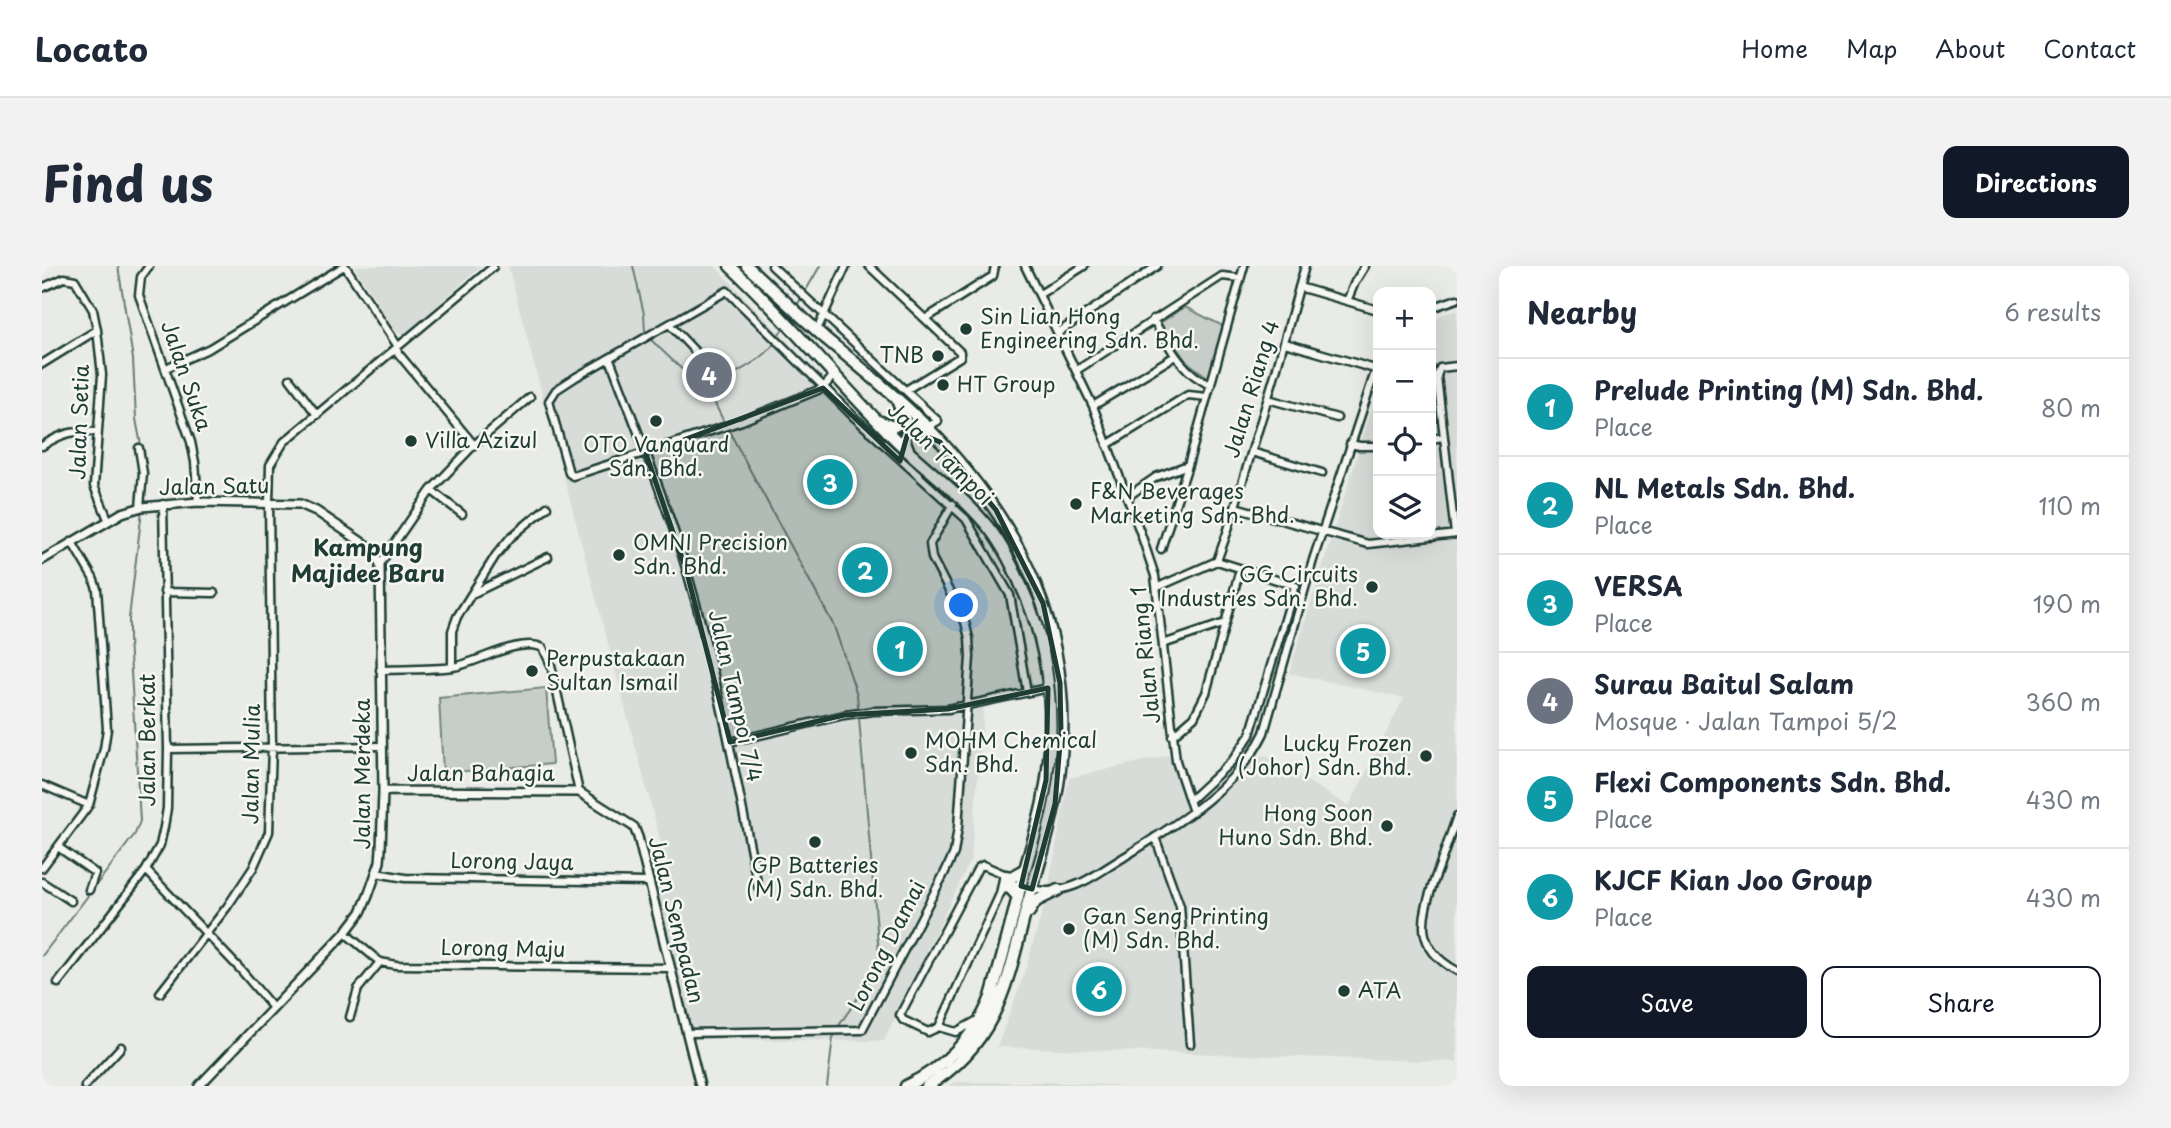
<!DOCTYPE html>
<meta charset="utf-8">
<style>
body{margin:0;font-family:"Playpen Sans",sans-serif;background:#f2f2f3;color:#1f2937}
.controls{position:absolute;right:21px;top:21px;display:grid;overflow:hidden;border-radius:14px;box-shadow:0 7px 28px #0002}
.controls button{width:63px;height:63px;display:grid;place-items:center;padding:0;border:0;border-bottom:2px solid #e0e1e3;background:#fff;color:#1f2937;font:35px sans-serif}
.you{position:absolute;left:920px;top:340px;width:24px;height:24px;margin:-18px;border:5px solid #fff;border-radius:50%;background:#1a73e8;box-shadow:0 0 0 10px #1a73e833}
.badge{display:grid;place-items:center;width:46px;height:46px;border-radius:50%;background:#111827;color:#fff;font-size:23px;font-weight:700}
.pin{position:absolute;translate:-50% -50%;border:4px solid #fff;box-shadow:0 2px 7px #0006}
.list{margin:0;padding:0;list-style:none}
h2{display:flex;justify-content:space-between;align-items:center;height:91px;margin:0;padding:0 28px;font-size:30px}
h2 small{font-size:23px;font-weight:400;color:#747a83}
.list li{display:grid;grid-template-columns:46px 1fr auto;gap:21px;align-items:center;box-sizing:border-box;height:98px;padding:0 28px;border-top:2px solid #e0e1e3}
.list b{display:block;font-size:26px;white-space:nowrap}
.list p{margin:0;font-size:23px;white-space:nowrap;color:#747a83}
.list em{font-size:23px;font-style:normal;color:#747a83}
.actions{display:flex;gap:14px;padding:21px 28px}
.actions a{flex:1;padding:16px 0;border:2px solid #111827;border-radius:14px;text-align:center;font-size:24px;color:#111827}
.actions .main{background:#111827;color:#fff}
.icon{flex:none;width:38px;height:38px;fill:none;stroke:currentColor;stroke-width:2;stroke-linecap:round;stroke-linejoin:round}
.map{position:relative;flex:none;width:1415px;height:820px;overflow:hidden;border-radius:14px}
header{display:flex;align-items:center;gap:42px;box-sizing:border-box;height:98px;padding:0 35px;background:#fff;border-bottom:2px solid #e0e1e3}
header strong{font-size:33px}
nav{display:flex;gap:38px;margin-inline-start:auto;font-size:24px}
.intro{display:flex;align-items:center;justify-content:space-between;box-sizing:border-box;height:168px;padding:0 42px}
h1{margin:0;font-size:49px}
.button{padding:18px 32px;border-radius:14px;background:#111827;color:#fff;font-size:24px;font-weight:700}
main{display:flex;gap:42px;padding:0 42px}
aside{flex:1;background:#fff;border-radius:14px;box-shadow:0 7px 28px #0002}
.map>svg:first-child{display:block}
</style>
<header>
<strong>Locato</strong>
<nav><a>Home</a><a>Map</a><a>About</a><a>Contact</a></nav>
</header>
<div class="intro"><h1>Find us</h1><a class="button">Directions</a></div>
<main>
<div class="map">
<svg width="1415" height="820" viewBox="0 0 1415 820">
<rect width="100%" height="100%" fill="#e9ebe7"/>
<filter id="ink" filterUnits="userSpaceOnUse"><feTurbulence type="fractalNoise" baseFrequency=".0143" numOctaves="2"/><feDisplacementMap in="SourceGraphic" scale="14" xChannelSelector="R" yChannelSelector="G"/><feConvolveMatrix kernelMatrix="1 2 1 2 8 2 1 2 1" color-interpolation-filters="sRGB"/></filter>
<g filter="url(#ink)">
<path fill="#d8dcd8" d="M312,0H439L364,68L354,67Z
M466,0H673L822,154L935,259L973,331L993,429L942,439L929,593L842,775L640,773L602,619L621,585Z
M1415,44V796L955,781L981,711L1004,633L1027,512L1128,489L1148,555L1222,489L1307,540L1362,432L1247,407L1331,139L1336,129V268H1389V56L1400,49Z
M913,816H1007L1087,820H906Z"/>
<path fill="#c7cec9" stroke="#73867e" stroke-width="2" d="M1143,41L1181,60L1167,112L1144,95L1118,57Z
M504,422L510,498L401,507L397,432Z"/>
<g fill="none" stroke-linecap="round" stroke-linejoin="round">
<path stroke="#687c75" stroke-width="2" d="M76,0L91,93L94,153L99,179
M591,0L602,48L603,67
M763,26L778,0
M754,41L760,31
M735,71L742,61
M607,72L670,132L683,158
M670,131C686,102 717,102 733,76
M686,163L792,360L815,429L838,699L796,761
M0,690L93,568L98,555L87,373V352L100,244
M785,820L791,772L794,766"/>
<defs>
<path id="minor" d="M107,0L99,11L97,29L149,176L153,196L156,236
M303,0L355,79L356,87L432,179
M730,0L896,155L885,161
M827,0L918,86V91L864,124
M983,0L1051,140L1100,271L1113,310L1134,495L1151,546
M1257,21L1336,44
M0,22L22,12L33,14L51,44L55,64L60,109L52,220L66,253
M998,28L1042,0
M1305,35L1313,16L1323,0
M1389,42L1415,33
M883,53L951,10L953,0
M1111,53C1126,78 1140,108 1169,119
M627,58L664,97
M775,64L804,0
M1017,66L1115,0
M1243,77L1333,103
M568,93C595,164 624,235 646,309C676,412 695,516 716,621
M0,98L55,64
M124,102L168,82L302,0
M1035,104L1180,10L1198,12
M792,109L781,122L700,155L531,210L527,207L507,135L514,124L534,111L685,25L812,151L924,253L968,329L985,426
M248,113L275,149
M1226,133L1295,152
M1051,140L1133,90
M1389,173L1401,171
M1308,178L1318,180H1336
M1065,179L1146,129L1165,131
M0,180C22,166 30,165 56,166
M97,182L101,207L98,241
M1210,186L1280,207
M389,224L420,248
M1085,231L1114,211L1146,199
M1193,241L1326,278L1415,268
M1413,268L1395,110L1398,102L1415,100
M1119,283L1146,199L1202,0
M1175,295L1185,267L1234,105L1263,0
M338,298L389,224L432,179L488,131
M1116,321L1175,295L1254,320
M122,326L172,327
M432,327L506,291
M1121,378L1183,357
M410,401V365L415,351L454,289L468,272L505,241
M338,404C362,403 387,404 411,401C435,397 479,370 501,382L509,399L537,526
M1130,470L1152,451L1164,427L1198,303
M688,476L802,449L831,445L906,443L1006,422
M126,483L340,480
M0,519L47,539
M1147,535L1190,495L1208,469L1253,320
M1415,550C1408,570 1401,591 1393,612C1379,653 1371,681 1415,705
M1113,571L1138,640L1148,778
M16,581L53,607L47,624
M941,599L962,608L958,628L897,761L886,766L861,754L858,749L936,602Z
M0,602L47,539L62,483L65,463L55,323L51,312L30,276
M104,604L199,704L231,742
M334,607L363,612L606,616
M0,616L29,635
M958,628L965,618L969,617C985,622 1000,627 1016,624C1039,621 1059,605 1079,593C1130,561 1195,523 1222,467L1271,294L1336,97
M303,667L338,696L354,699L629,702
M16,717L104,604L118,579L122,561L125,542L126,483L121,238
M118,727L185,641L211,602L227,566L230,482L227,236L228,199L242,176L451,1
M308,751L316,723L338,696
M897,761L914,766L936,754
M645,767L820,764L902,608L912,587L916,561L928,391L927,372L923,356L890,292L888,278L911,238
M43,820L79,781"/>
<path id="tertiary" d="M0,294L80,247L100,241L156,236L258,238L274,245L324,279L331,285L338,298L341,525L339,583L338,596L326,630L319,646L303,667L157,820
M341,525L537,526L592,561L596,571L658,820"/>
<path id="primary" d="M688,0C744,52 792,111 845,165C875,197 913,222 941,255C959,275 971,300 981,324C1010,388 1015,467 1001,536C995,564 986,591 979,618C970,656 960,693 949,731C934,770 902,802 864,820
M705,0C731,24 757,49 783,72C817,100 852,128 883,159C981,258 1035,370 1017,512C1011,555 998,595 986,636C966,711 958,776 885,820
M839,156L851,161L860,156L861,149L855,134
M866,183L862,173L867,163L873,162L886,167
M963,610L970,611L983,603
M963,621L968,622L976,631
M987,646L994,635L1016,624"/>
</defs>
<use href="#minor" stroke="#1f3d34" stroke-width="11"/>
<use href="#tertiary" stroke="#1f3d34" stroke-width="12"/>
<use href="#primary" stroke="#1f3d34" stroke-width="15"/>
<use href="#minor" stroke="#f6f6f2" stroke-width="6"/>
<use href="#tertiary" stroke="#f6f6f2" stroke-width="7"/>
<use href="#primary" stroke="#f6f6f2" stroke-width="10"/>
</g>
</g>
<path fill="#1f3d34" fill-opacity="0.2" stroke="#1f3d34" stroke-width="5" stroke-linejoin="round" d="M781,122L858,195L867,163L898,176L954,244L1001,337L1018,417L1019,466L1013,538L990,623L979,620L1004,514L1006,422L906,443L802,449L688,476L645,307L604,188Z"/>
<g fill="#1f3d34" stroke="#f6f6f2" stroke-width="2.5">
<circle cx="924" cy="63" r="7"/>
<circle cx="896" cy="90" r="7"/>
<circle cx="901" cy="119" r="7"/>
<circle cx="614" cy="155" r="7"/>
<circle cx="369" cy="175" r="7"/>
<circle cx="1034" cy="238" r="7"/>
<circle cx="577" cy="289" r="7"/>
<circle cx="1330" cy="321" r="7"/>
<circle cx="490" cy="405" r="7"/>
<circle cx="869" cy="487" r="7"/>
<circle cx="1384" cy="490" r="7"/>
<circle cx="1345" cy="560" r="7"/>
<circle cx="773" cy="576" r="7"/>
<circle cx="1027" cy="663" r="7"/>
<circle cx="1302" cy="725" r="7"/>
</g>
<g text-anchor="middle" stroke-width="5" stroke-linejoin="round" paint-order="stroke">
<g font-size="21" fill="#1f3d34" stroke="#f6f6f2" text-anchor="start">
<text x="938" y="58">Sin Lian Hong<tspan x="938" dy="24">Engineering Sdn. Bhd.</tspan></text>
<text x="882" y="97" text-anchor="end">TNB</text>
<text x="915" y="126">HT Group</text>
<text x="383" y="182">Villa Azizul</text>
<text x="614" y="186" text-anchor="middle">OTO Vanguard<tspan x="614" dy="24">Sdn. Bhd.</tspan></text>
<text x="1048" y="233">F&amp;N Beverages<tspan x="1048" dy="24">Marketing Sdn. Bhd.</tspan></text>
<text x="591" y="284">OMNI Precision<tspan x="591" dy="24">Sdn. Bhd.</tspan></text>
<text x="1316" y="316" text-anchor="end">GG Circuits<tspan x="1316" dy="24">Industries Sdn. Bhd.</tspan></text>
<text x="504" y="400">Perpustakaan<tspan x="504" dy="24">Sultan Ismail</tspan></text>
<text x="883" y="482">MOHM Chemical<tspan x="883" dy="24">Sdn. Bhd.</tspan></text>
<text x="1370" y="485" text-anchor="end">Lucky Frozen<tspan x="1370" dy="24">(Johor) Sdn. Bhd.</tspan></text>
<text x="1331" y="555" text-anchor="end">Hong Soon<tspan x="1331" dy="24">Huno Sdn. Bhd.</tspan></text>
<text x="773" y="607" text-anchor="middle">GP Batteries<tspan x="773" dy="24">(M) Sdn. Bhd.</tspan></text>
<text x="1041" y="658">Gan Seng Printing<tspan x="1041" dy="24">(M) Sdn. Bhd.</tspan></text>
<text x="1316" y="732">ATA</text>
</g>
<g font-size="21" fill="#1f3d34" stroke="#f6f6f2">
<text transform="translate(144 110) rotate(71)" y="7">Jalan Suka</text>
<text transform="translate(1210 123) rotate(-73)" y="7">Jalan Riang 4</text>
<text transform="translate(38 156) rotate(-88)" y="7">Jalan Setia</text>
<text transform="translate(898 188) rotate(44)" y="7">Jalan Tampoi</text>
<text transform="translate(172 221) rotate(-1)" y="7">Jalan Satu</text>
<text transform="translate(1104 389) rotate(-96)" y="7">Jalan Riang 1</text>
<text transform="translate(693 430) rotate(77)" y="7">Jalan Tampoi 7/4</text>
<text transform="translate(106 474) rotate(-90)" y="7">Jalan Berkat</text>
<text transform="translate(210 498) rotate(-89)" y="7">Jalan Mulia</text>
<text transform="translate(321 508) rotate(-90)" y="7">Jalan Merdeka</text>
<text x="439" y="515">Jalan Bahagia</text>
<text transform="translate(470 596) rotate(1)" y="7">Lorong Jaya</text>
<text transform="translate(634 654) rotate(76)" y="7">Jalan Sempadan</text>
<text transform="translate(845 680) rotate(-63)" y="7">Lorong Damai</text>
<text transform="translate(461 683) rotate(1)" y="7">Lorong Maju</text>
</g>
<g font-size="23" font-weight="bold" fill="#1f3d34" stroke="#f6f6f2">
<text x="326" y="290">Kampung<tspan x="326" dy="26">Majidee Baru</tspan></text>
</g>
</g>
</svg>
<div class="controls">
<button>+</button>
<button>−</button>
<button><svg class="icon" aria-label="locate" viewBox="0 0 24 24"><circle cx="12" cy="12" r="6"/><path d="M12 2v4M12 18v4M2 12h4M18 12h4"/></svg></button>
<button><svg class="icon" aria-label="layers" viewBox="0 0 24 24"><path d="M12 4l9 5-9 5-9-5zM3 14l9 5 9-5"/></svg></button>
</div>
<div class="you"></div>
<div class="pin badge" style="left:858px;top:383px;background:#0f9aa8">1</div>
<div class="pin badge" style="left:823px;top:304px;background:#0f9aa8">2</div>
<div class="pin badge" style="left:788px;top:216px;background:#0f9aa8">3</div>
<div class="pin badge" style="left:667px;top:109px;background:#6b7280">4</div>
<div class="pin badge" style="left:1321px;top:385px;background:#0f9aa8">5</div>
<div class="pin badge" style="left:1057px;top:723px;background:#0f9aa8">6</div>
</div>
<aside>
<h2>Nearby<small>6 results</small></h2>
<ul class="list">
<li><span class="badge" style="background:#0f9aa8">1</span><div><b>Prelude Printing (M) Sdn. Bhd.</b><p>Place</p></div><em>80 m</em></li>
<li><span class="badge" style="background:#0f9aa8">2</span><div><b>NL Metals Sdn. Bhd.</b><p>Place</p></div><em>110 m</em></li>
<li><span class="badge" style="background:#0f9aa8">3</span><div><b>VERSA</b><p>Place</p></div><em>190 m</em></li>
<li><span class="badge" style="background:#6b7280">4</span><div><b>Surau Baitul Salam</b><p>Mosque · Jalan Tampoi 5/2</p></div><em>360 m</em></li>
<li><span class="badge" style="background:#0f9aa8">5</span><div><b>Flexi Components Sdn. Bhd.</b><p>Place</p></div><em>430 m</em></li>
<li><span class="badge" style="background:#0f9aa8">6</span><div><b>KJCF Kian Joo Group</b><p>Place</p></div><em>430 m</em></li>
</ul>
<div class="actions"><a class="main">Save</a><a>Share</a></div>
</aside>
</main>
